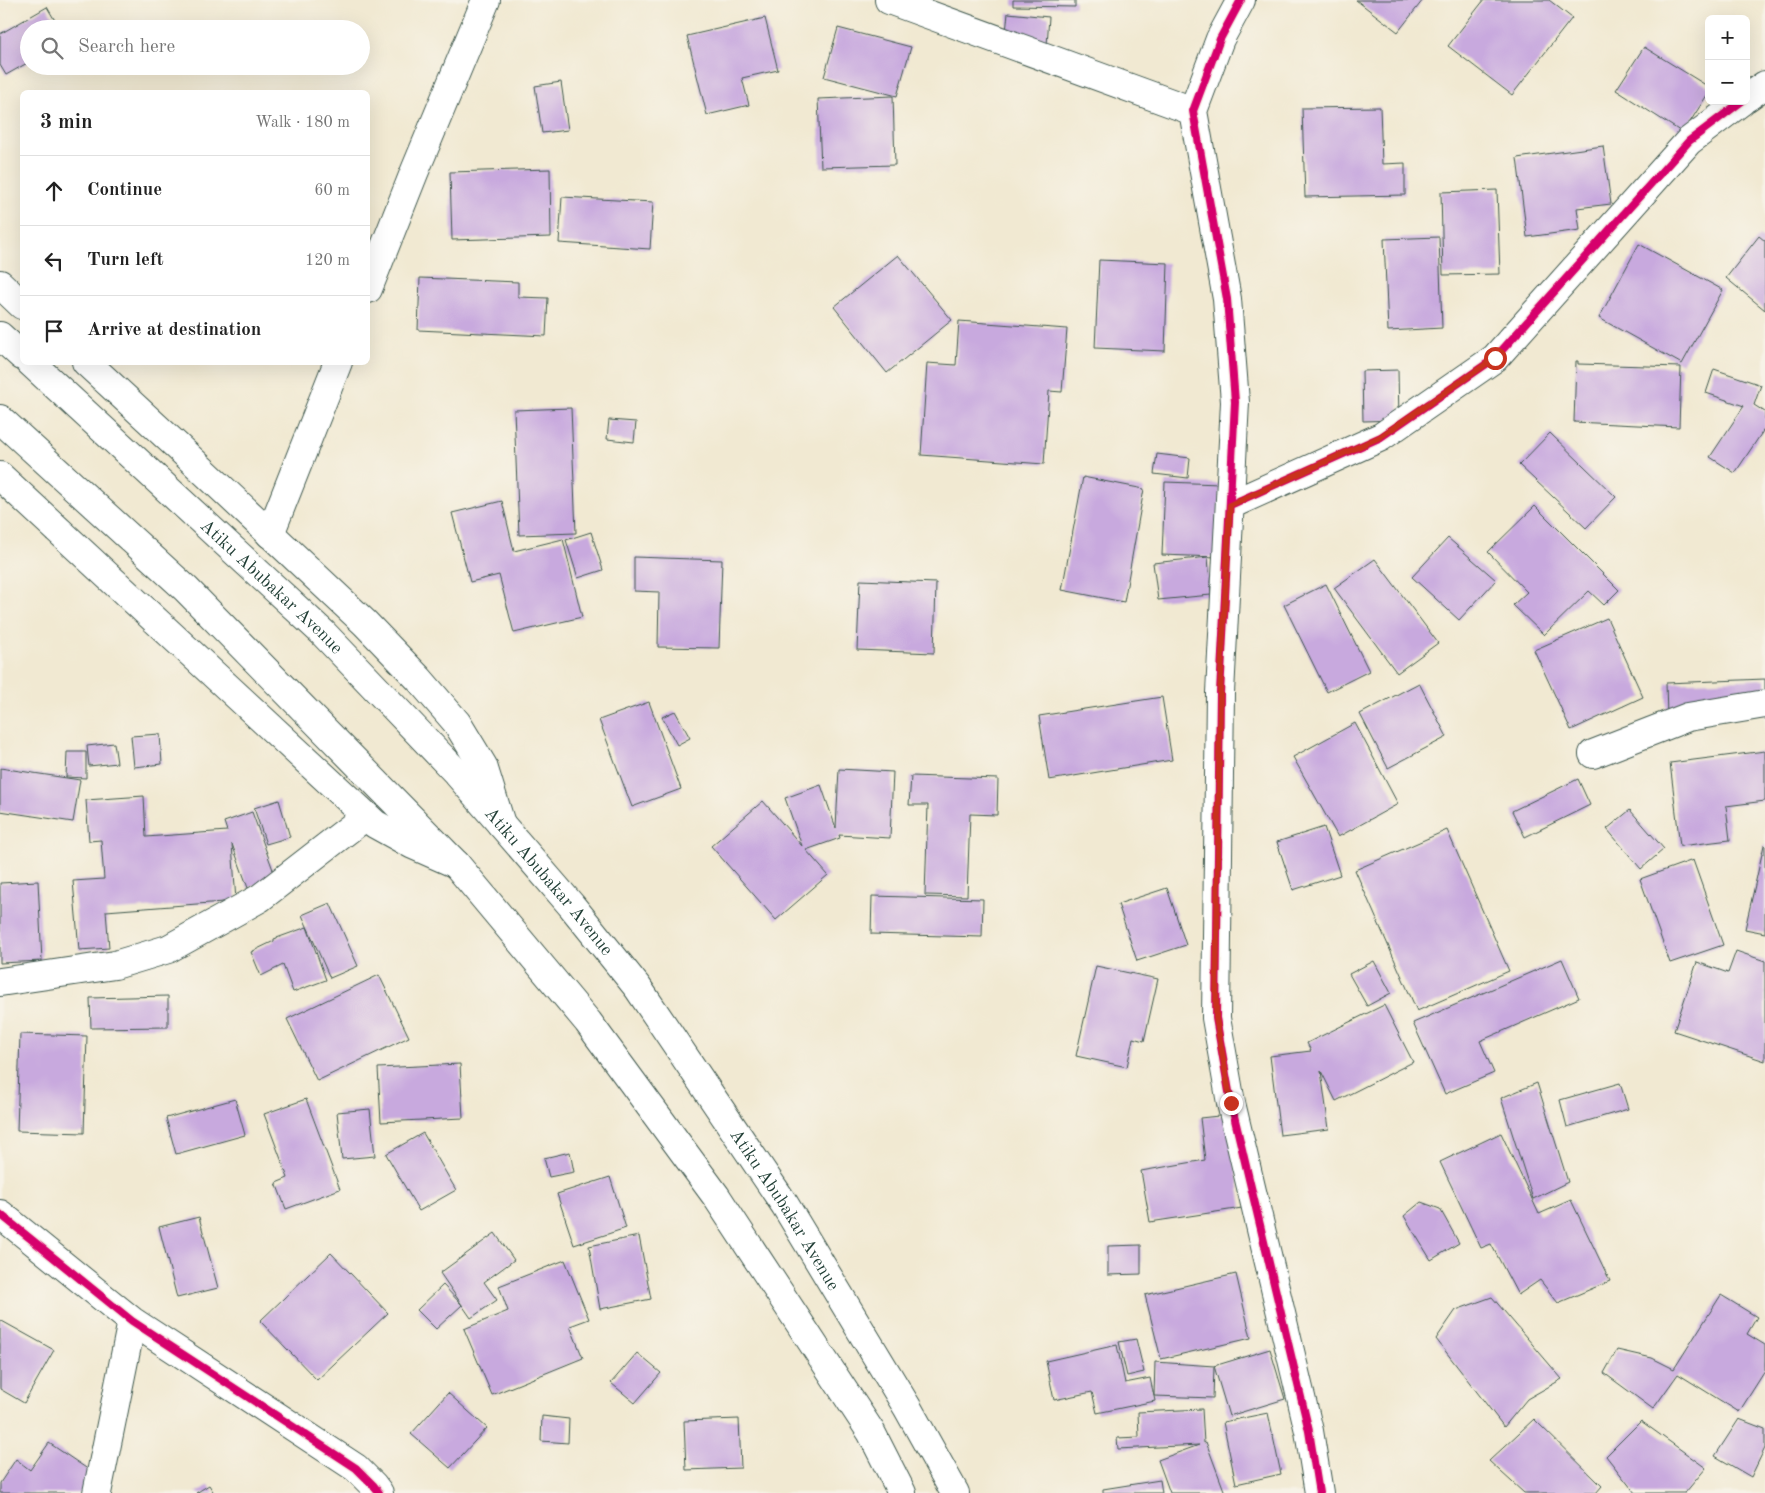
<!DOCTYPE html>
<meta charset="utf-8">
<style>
body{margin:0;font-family:"Old Standard TT",serif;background:#f2f2f2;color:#222}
.controls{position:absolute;right:15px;top:15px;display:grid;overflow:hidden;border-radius:8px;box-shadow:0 5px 20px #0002}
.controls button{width:45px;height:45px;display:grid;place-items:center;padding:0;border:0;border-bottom:1px solid #e0e0e0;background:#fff;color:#222;font:25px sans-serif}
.stop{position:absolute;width:15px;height:15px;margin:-11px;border:4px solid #c8321e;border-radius:50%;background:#fff}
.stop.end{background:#c8321e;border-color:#fff;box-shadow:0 1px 5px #0008}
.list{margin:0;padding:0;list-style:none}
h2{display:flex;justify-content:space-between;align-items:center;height:65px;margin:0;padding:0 20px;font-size:21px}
h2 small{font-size:16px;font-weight:400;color:#767676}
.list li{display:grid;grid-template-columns:32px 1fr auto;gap:15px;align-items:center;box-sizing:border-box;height:70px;padding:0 20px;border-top:1px solid #e0e0e0}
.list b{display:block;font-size:19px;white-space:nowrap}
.list em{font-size:16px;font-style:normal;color:#767676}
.icon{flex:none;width:28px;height:28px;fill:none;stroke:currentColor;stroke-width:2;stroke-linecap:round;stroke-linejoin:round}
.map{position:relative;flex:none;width:1765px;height:1493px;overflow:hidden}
.search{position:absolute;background:#fff;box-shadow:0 5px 20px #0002;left:20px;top:20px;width:350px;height:55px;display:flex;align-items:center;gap:12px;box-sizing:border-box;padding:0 18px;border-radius:28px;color:#767676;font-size:19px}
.panel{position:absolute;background:#fff;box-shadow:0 5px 20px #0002;left:20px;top:90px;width:350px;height:275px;border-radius:8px}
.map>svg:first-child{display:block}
</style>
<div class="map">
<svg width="1765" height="1493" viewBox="0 0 1765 1493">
<rect width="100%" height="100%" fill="#f7f3e8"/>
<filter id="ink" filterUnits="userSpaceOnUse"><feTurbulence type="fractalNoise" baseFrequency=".02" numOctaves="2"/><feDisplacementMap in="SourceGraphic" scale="10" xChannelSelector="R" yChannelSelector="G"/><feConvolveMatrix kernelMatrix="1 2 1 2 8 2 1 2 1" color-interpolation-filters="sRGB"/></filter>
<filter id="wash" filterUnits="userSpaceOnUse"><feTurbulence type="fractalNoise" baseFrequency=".0096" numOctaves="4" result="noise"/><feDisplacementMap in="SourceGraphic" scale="20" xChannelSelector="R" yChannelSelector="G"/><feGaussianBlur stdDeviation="1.12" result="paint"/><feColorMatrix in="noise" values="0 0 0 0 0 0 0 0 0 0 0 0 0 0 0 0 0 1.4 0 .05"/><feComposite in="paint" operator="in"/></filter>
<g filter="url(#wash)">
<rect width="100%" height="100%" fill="#f1e9d2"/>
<g id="blocks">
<path fill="#c8a9de" d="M1013,0H1075V7L1013,6Z
M1356,0H1423L1398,32Z
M1484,0H1549L1572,18L1512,95L1448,46Z
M47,7L60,29H29V62L6,75L0,65V34Z
M1008,13L1049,17L1047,45L1005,42Z
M765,18L778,70L742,78L749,105L707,115L687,36Z
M838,28L911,47L897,96L824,77Z
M1644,47L1709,87V92L1683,133L1616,90Z
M561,82L568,130L542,133L535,86Z
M893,96L895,165L821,167L818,99Z
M1380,107L1382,164L1405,163V195L1305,197L1302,108Z
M1603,146L1611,204L1577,208L1580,230L1527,237L1517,158Z
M550,169L551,237L452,240L450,172Z
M1497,190L1500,274L1443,275L1441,192Z
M562,197L653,202L650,249L559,243Z
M1759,236L1765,241V310L1726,278Z
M1439,237L1442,328L1388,331L1384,239Z
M1639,244L1723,290L1682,364L1599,318Z
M898,255L952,320L887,373L834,307Z
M1099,260L1168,263L1165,351L1095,348Z
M420,278L518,282V297L548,298L546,336L418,330Z
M959,321L1067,329L1062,392L1049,391L1044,464L921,455L927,363L956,365Z
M1576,361H1578V364L1681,367L1679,427L1574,422Z
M1714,369L1761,385L1754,405L1765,412V428L1735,473L1710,457L1744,406L1706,393Z
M1398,370L1399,420L1363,421L1362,371Z
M571,408L576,533L519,535L514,410Z
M609,420L636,422L634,442L607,439Z
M1550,433L1616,497L1586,528L1519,465Z
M1157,454L1190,458L1188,478L1154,474Z
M1083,477L1144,489L1124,602L1062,590Z
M1165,482L1220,484L1217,557L1162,555Z
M502,501L514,551L563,539L582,617L514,633L499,575L470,582L452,513Z
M1535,506L1619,590L1604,605L1589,591L1544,635L1513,605L1527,592L1488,552Z
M591,532L603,570L578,578L566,540Z
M1448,538L1496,580L1459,620L1412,577Z
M634,557L722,560L719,648L658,647L659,592L634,591Z
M1208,557L1211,595L1158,600L1153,563Z
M1375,559L1438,643L1397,673L1334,588Z
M860,580L936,583L934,653L857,650Z
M1326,584L1369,671L1327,692L1284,605Z
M1607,618L1643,697L1571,730L1534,650Z
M1765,679V713L1667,716L1666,683Z
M1419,683L1447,737L1388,768L1360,714Z
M1162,697L1172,760L1049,780L1039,716Z
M649,702L681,789L632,807L599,720Z
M675,711L690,738L677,745L662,717Z
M1355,723L1398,804L1338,837L1293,757Z
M160,734L162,764L134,767L131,736Z
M114,743L117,763L89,766L87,746Z
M1765,751V801L1726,806L1730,840L1680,846L1670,763Z
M67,752H86V778L66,777Z
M0,768L80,780L73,822L0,811Z
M839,769L893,772L890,838L839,835L840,838L806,850L828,875L776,920L711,846L763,801L802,846L785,798L821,785L836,828Z
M911,776L998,779L997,815L970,814L967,896L925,895L928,805H909Z
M1578,779L1590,805L1525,837L1512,811Z
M144,796L146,837L227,831L224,822L252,812L276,878L248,888L232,844L236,901L106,911L109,948L79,950L73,881L104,879L101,840L89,841L86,800Z
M279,800L290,837L266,844L254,808Z
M1630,810L1664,849L1641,869L1607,829Z
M1324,827L1340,875L1293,890L1277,842Z
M1447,830L1509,971L1417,1011L1355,870Z
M1764,845H1765V933L1745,929Z
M1693,860L1723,945L1670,963L1640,879Z
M38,881L42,961L0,963V883Z
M1167,888L1186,945L1137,961L1118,904Z
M872,896L983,899L982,937L871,934Z
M330,903L358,966L330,978L302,915Z
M307,927L326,980L293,992L283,965L261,976L251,952L274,941V939Z
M1736,951L1765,961V1061L1674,1031L1697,962L1728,973Z
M1562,959L1579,998L1480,1041L1494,1073L1445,1094L1413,1023Z
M1374,961L1391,993L1367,1006L1349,974Z
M1096,966L1158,979L1144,1041L1133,1038L1127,1067L1076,1056Z
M379,975L409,1037L317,1081L287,1019Z
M168,996V1027L91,1028L90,998Z
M1384,1005L1413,1062L1336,1101L1321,1071L1329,1129L1280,1135L1270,1056L1311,1051L1307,1043Z
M20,1034L87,1036L84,1133L17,1131Z
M460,1064L463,1118L381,1122L378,1068Z
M1537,1083L1568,1182L1533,1199L1501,1098Z
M1620,1083L1628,1109L1567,1127L1560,1100Z
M235,1099L245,1135L176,1154L166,1118Z
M306,1099L340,1189L286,1209L276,1183L288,1178L264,1114Z
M370,1109L375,1156L342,1159L337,1112Z
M1228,1115L1242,1208L1150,1222L1141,1171L1205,1160L1200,1118Z
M423,1133L456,1190L419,1211L386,1154Z
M1501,1133L1539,1214L1571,1200L1610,1281L1558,1303L1540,1280L1518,1295L1491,1244L1481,1248L1440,1162Z
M570,1152L574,1172L549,1177L544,1158Z
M610,1177L626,1228L574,1245L557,1194Z
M1421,1202L1440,1209L1459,1243L1431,1260L1404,1216Z
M199,1217L218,1288L177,1298L159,1227Z
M495,1233L514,1260L484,1282L497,1300L471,1318L440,1273Z
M639,1236L651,1299L600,1309L589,1246Z
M1141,1245V1274L1108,1275V1246Z
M331,1253L388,1313L317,1380L260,1321Z
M565,1260L589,1319L570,1326L583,1358L492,1395L464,1329L508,1311L499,1286Z
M1236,1274L1251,1338L1161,1359L1145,1295Z
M443,1285L462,1305L436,1329L417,1310Z
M1721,1295L1757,1317L1747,1334L1765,1345V1371L1739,1412L1678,1374L1653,1409L1604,1373L1617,1350L1652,1358L1674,1369Z
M1492,1297L1562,1379L1527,1399L1504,1427L1436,1339L1456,1310Z
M0,1320L54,1350L24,1403L0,1389Z
M1136,1339L1144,1372L1127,1376L1119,1342Z
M1117,1345L1125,1383L1150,1378L1155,1401L1097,1413L1092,1392L1054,1400L1046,1361Z
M1270,1349L1285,1399L1229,1416L1214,1366L1213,1398L1154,1396L1155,1362L1214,1366Z
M637,1353L661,1373L635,1403L611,1383Z
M448,1393L487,1428L450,1468L411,1434Z
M1202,1409L1204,1443L1206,1442L1225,1493H1170L1158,1460L1199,1445L1118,1449L1117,1438L1139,1437L1138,1412Z
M1268,1413L1281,1474L1236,1484L1223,1422Z
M542,1416L569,1419L568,1443L541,1441Z
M739,1419L741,1468L686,1470L684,1421Z
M1534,1419L1602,1486L1596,1493H1524L1489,1461Z
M1739,1419L1765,1429V1448L1751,1477L1715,1456Z
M1641,1421L1706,1468L1685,1493H1635L1606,1456Z
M49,1443L95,1474L82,1493H0V1483L16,1459L30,1470Z
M1160,1480L1162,1493H1103V1489Z
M209,1485L214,1493H196Z"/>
</g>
</g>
<g filter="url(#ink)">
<use href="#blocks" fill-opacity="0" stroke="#3e574c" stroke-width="1"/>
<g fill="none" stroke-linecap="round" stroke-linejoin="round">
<defs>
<path id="street" d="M889,0L1193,111
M1241,0L1220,39L1193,111L1227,299L1235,402L1220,693L1216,1018L1231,1103L1309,1431L1319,1493
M1746,98L1765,85
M368,289L414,173L486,0
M1230,505L1381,437L1495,358L1689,141L1742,101
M270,534L338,362
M1593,754L1688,717L1765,704
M0,982L115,965L168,949L260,898L366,816
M0,1214L132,1321L356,1468L373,1485L379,1493
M97,1493L132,1321"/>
<g id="primary">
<path d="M0,336L22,356"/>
<path id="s1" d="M30,362L323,633L456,772L571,905L638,988L785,1205L907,1407L955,1493"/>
<path d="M0,419L186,589L456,864L588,1022L716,1196L871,1432L902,1493"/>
</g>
<path id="highway" d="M0,284L22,305
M86,362L178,447L365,623L419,679L457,723L483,766L501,824
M0,476L375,824L413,845L456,864"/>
</defs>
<use href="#street" stroke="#3e574c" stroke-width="30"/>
<use href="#primary" stroke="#3e574c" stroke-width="30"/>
<use href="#highway" stroke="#3e574c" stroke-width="30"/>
<use href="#street" stroke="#fff" stroke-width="28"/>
<use href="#primary" stroke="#fff" stroke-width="28"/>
<use href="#highway" stroke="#fff" stroke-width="28"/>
<defs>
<path id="cycleway" d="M1241,0L1220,39L1193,111L1227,299L1235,402L1220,693L1216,1018L1231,1103L1309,1431L1319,1493
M1230,505L1381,437L1495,358L1689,141L1742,101
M0,1214L132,1321L356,1468L373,1485L379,1493"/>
</defs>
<use href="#cycleway" stroke="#f7f3e8" stroke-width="11"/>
<use href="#cycleway" stroke="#d6006c" stroke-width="8"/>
</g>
</g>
<g fill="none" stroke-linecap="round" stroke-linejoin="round" filter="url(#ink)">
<path stroke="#c8321e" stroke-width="6" d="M1231,1103L1216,1018L1220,693L1230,505L1380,437L1495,358"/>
</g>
<g text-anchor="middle" stroke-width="4" stroke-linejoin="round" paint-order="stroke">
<g font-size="18" fill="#1f3d34" stroke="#f7f3e8">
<text dy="6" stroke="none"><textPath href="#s1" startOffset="330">Atiku Abubakar Avenue</textPath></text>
<text dy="6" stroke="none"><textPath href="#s1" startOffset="735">Atiku Abubakar Avenue</textPath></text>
<text dy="6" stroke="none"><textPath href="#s1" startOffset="1140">Atiku Abubakar Avenue</textPath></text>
</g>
</g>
</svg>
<div class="controls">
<button>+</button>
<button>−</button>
</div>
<div class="stop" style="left:1495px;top:358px"></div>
<div class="stop end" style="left:1231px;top:1103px"></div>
<div class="search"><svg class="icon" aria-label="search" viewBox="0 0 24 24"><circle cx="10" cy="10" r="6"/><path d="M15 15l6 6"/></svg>Search here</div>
<section class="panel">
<h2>3 min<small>Walk · 180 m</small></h2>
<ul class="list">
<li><svg class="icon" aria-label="ahead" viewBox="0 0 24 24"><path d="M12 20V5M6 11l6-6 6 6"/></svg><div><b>Continue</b></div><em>60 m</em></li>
<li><svg class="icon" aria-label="left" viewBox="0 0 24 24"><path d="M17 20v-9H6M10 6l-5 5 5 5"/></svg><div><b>Turn left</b></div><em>120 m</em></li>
<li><svg class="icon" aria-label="arrive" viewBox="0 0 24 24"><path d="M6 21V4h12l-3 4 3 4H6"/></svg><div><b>Arrive at destination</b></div></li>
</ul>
</section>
</div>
